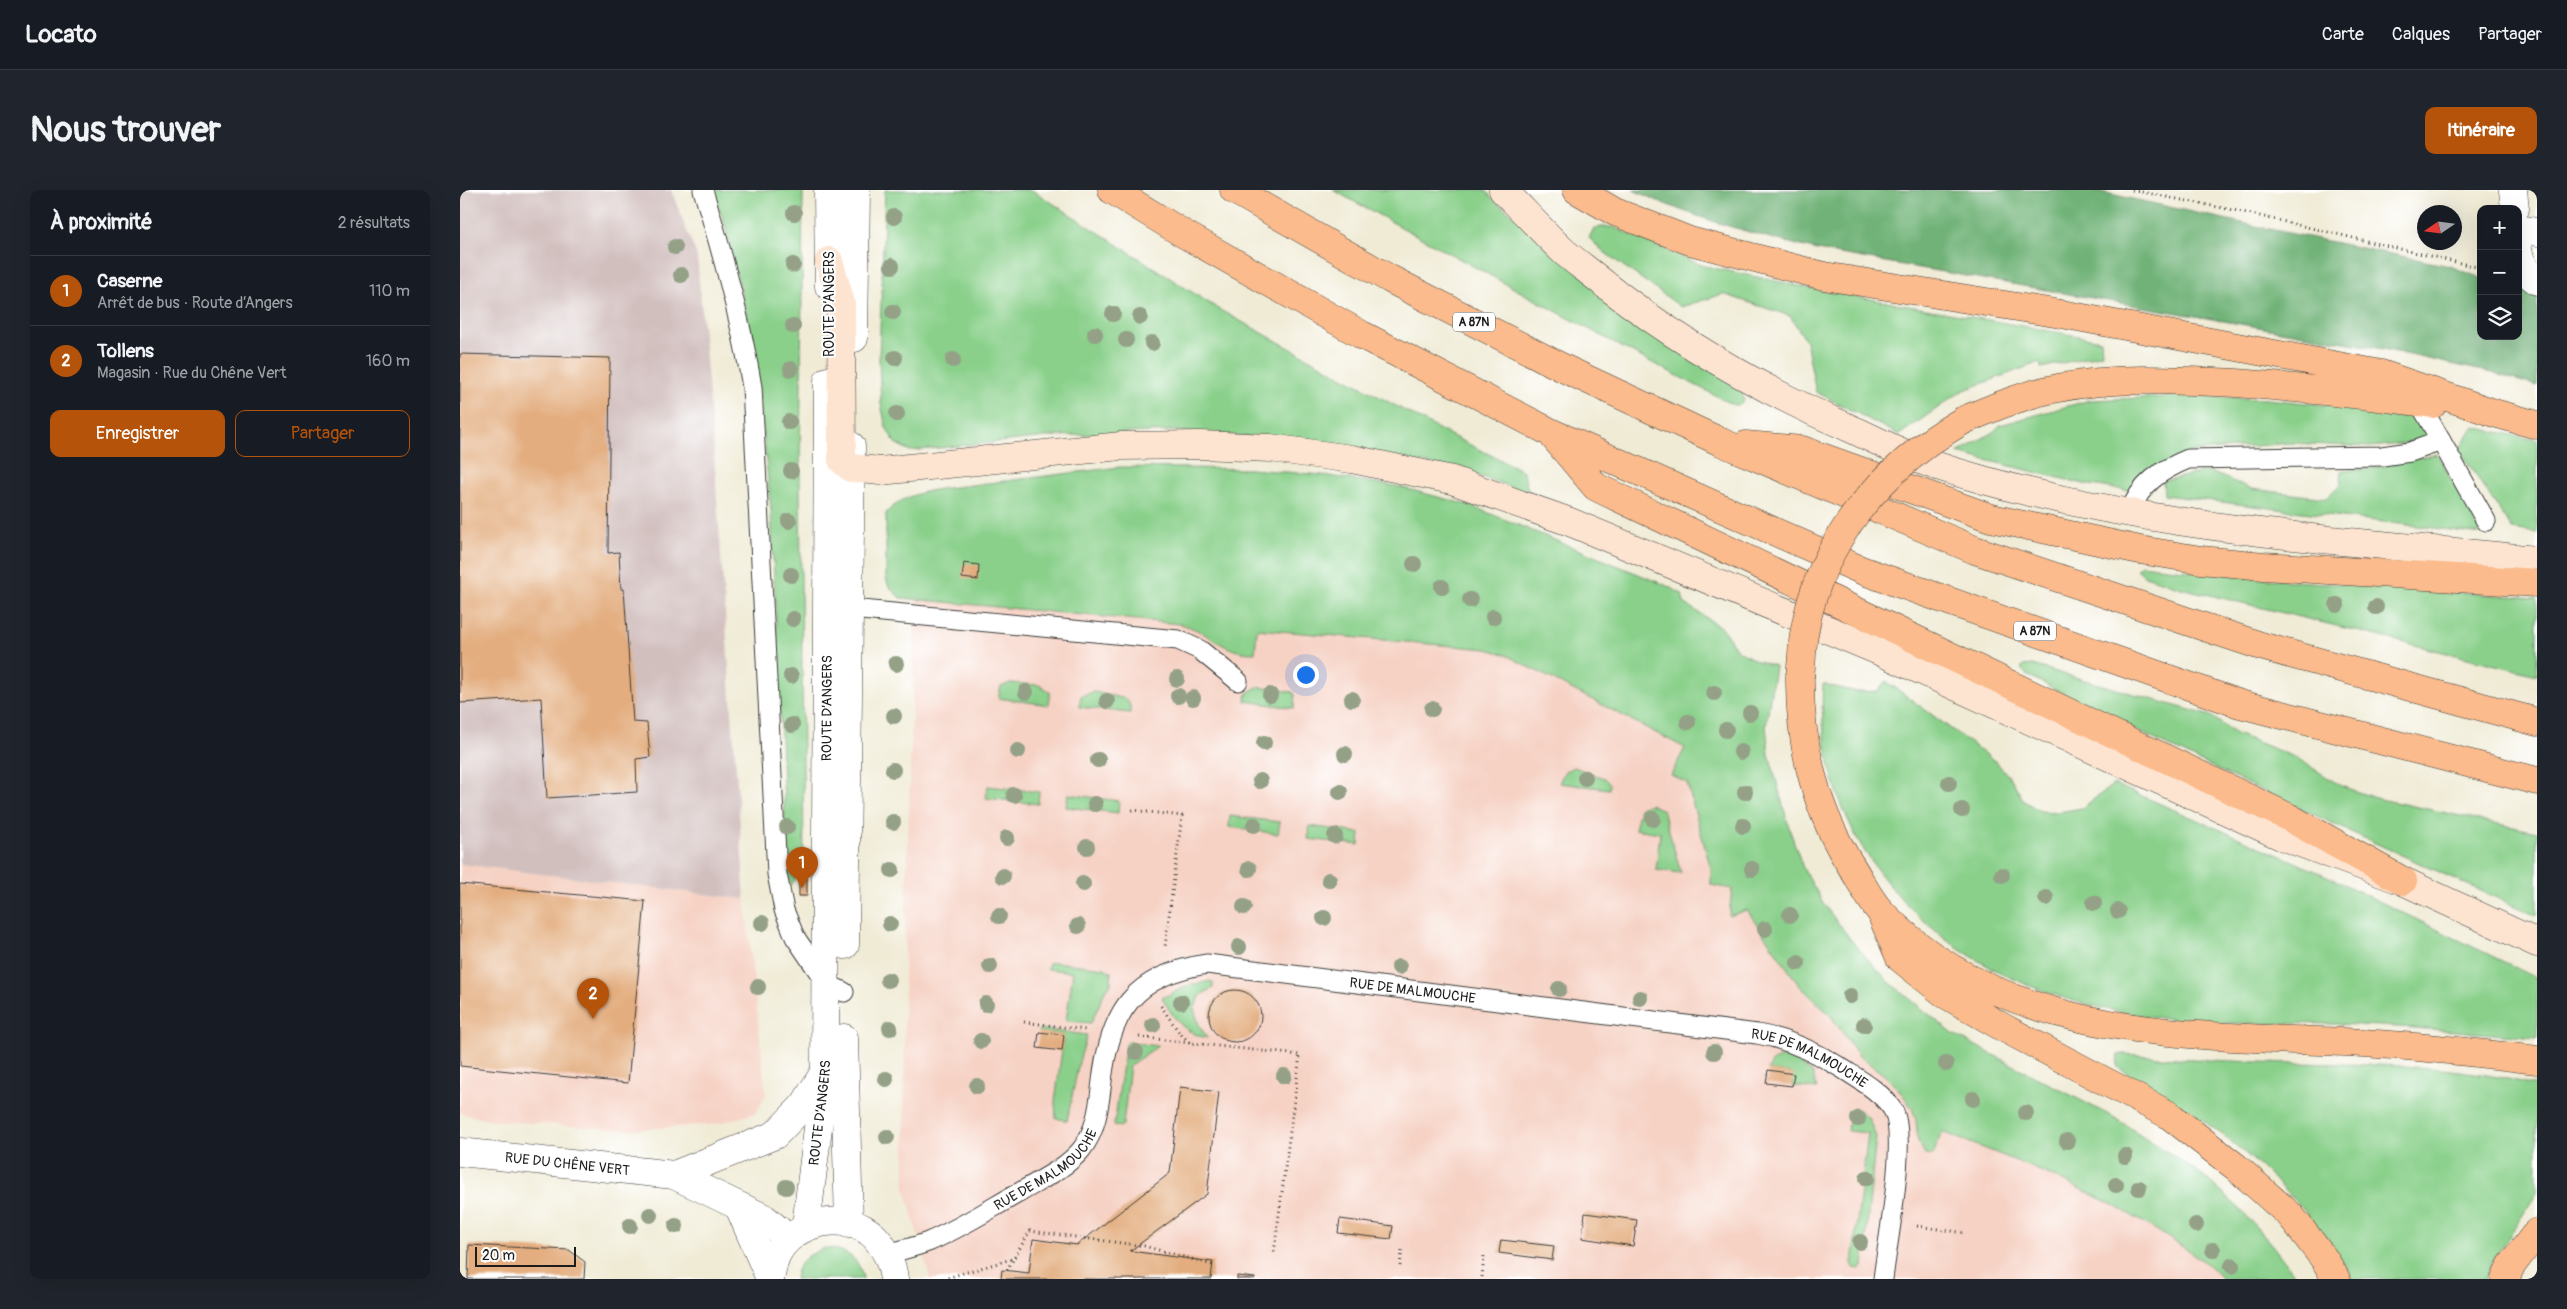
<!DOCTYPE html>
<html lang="fr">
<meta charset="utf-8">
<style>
body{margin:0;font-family:Pangolin,sans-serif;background:#20242c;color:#f1f3f6}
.controls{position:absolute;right:15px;top:15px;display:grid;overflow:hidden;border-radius:10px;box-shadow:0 5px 20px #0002}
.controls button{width:45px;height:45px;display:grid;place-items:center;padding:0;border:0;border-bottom:1px solid #363941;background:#171b24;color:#f1f3f6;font:25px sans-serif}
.compass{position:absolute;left:1957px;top:15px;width:45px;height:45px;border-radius:50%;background:#171b24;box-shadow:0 5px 20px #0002;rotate:257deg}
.scale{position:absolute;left:15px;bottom:12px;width:101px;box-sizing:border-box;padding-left:5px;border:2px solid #1c1c1c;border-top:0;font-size:14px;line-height:18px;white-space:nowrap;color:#1c1c1c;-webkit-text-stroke:4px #fff;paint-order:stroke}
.you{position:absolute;left:845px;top:484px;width:18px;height:18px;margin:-12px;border:4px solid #fff;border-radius:50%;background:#1a73e8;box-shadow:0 0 0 8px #1a73e833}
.badge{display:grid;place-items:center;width:32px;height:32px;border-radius:50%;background:#b45309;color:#fff;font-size:16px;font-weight:700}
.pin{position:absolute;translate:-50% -41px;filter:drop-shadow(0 1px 2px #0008)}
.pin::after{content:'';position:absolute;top:26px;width:18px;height:15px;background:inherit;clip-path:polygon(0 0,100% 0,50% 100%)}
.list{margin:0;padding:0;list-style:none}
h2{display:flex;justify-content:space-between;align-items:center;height:65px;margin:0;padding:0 20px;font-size:21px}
h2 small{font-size:16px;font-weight:400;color:#9ea1a6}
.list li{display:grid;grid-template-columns:32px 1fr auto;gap:15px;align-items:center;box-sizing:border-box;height:70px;padding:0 20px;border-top:1px solid #363941}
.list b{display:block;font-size:19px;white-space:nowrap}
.list p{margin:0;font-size:16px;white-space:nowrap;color:#9ea1a6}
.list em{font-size:16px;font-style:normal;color:#9ea1a6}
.actions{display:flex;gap:10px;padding:15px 20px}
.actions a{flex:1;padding:11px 0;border:1px solid #b45309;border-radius:10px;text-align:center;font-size:18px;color:#b45309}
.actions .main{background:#b45309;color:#fff}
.icon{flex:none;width:28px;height:28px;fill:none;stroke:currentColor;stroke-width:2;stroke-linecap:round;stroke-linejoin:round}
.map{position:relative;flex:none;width:2077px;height:1089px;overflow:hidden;border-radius:10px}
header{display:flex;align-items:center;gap:30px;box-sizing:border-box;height:70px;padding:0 25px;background:#171b24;border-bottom:1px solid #363941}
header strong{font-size:24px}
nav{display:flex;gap:28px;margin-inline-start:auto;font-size:18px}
.intro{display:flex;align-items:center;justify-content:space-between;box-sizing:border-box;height:120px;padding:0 30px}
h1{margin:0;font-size:35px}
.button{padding:12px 22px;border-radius:10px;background:#b45309;color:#fff;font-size:18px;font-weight:700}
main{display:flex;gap:30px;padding:0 30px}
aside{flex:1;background:#171b24;border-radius:10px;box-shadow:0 5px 20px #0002}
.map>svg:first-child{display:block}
</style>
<header>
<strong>Locato</strong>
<nav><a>Carte</a><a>Calques</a><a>Partager</a></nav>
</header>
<div class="intro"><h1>Nous trouver</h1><a class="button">Itinéraire</a></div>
<main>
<aside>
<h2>À proximité<small>2 résultats</small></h2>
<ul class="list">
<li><span class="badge">1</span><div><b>Caserne</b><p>Arrêt de bus · Route d’Angers</p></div><em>110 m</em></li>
<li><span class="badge">2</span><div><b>Tollens</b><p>Magasin · Rue du Chêne Vert</p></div><em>160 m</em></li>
</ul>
<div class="actions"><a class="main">Enregistrer</a><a>Partager</a></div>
</aside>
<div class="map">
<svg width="2077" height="1089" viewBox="0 0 2077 1089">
<rect width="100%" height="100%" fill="#fff"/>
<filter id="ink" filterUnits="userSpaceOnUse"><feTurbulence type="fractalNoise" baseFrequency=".02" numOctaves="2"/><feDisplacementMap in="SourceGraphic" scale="10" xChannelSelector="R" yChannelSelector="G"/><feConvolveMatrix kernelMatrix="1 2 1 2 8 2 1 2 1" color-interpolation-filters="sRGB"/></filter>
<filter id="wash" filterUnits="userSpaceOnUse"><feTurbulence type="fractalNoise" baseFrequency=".0096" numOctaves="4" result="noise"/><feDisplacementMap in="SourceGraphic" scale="20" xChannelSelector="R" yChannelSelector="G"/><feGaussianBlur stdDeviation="1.12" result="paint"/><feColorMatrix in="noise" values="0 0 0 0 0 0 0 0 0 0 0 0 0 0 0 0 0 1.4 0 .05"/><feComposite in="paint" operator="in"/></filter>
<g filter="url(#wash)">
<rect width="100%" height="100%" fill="#f0ebd5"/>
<path fill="#f6d2c4" d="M832,353L1231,553L1262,629L1604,973L1773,1089H470L445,999L444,780L457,357Z
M0,674L285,709L306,905L296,923L257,934L170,940L28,930L0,923Z"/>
<path fill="#d1bfbe" d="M0,0H211L237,66L253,250L285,709L0,674Z"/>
<path fill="#8ad08b" stroke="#537654" d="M252,0H343L340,292L344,661C337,675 340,683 331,696L327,681L311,320L295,161L264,32Z
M425,0H572L760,120L982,241L1063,281L1069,303L1001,280L837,250L713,241L597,246L450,261L435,253L426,237L421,214L419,169Z
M873,0H1025L1035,11L1281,199L1284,210L1280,215H1274L1173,163Z
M1142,37H1153L1244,76L1364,101L1641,150L1642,164L1581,178L1580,172L1502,201L1439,245L1356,202L1346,151L1330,126L1263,104L1221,117L1144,62L1129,48L1134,38Z
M1729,206L1806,209L1948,223L1970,246L1941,254L1910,257L1829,253L1730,262L1673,301L1624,294L1497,263L1533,242L1540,235L1630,210Z
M2013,237L2077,250V343L2052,339L1999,260Z
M1977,264L2022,344L1704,305L1703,291L1748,281L1792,299L1866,308L1881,294L1882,280L1909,279Z
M660,277L790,279L862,285L936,296L1009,315L1205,395L1222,404L1224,413L1262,438L1277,460L1295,470L1315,476L1306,536L1309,564L1330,641L1343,678L1365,716L1395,755L1428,791L1493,844L1655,928L1740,983L1780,1019L1812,1055L1838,1089H1762C1747,1071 1726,1059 1707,1047C1635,1000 1562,973 1482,942L1473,965L1465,964L1458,951L1456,930L1452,918L1440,901L1423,884L1399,866L1370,825L1339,795L1287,720L1269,726L1272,699L1251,695V679L1227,593L1211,585L1225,558L1044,464L1027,459L797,439L795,463C763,464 750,441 720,434L440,408L428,395L426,388V323C442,307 458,303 479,299Z
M1681,375L1793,388L2077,408V485L1721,398L1685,386L1677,379Z
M1572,475L1751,526L1774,543L1837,568L1881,596L1915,608L2077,642V726C1905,649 1734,572 1567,485L1561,479L1563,476Z
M1426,491L1536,572L1552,590L1564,611L1580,621L1599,622L1622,618L1654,594L1865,685L2077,788V848C2009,842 1941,836 1873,834C1835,833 1797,834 1760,833C1628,827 1501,791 1419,682C1380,631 1358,560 1363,494L1397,502L1418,501Z
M550,493L579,495L590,502L589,515L538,508L541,497Z
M800,497L832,502L835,504L834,518L785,511C786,502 791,499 800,497Z
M633,502L667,509L670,516V523L619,517L621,506Z
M1114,577L1144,588L1150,594L1149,599L1099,593L1105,581Z
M528,596L579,602L578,614L526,608Z
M608,604L659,611L658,623L606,617Z
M1190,614L1203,620L1221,683L1196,680L1200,643L1175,639L1180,618Z
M770,626L820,632L818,644L769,637Z
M850,636L900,643L899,655L848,649Z
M594,772L644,778L651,782V794L645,801L631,833L606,831L613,782L587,779L589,773Z
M750,791L753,792V798L741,805L734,819L739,835L747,848C723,843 714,828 702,808L727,796Z
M580,839L627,845L619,872L607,931L596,928L595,911L604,845L579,842Z
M669,852L698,856L670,875L663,935L660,937L654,935L666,854Z
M1664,864C1721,869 1778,872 1835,873C1917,875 1997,874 2077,896V1003L2033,1071L2025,1089H1893C1858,1025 1792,963 1732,923C1707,907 1680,894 1657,876L1658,865Z
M1322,867L1335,871L1352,882L1357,899L1332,896L1333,884L1308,880L1313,871Z
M1394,917L1408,927L1416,947L1403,1077L1400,1079L1394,1078L1392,1073L1408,943L1388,941L1390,921Z
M365,1058C385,1059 400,1068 403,1089H335C337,1071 349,1064 365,1058Z"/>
<path fill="#6fb277" stroke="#46674a" d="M1173,0H1632L1814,40L1990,76L2021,88V146H2058V96L2077,103V196L2032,183L1918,158L1357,60C1294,44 1232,28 1173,0Z"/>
<g id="blocks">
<path fill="#e3ad7f" d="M0,164L150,168L148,363L159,362L161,399H164L173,532L187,533L190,567L176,569L177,602L87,608L81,508L0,513Z
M504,373L519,375L518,390L502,388Z
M339,688H347V706H339Z
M0,694L185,711L168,893L0,876Z
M749 826a26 26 0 1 1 52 0a26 26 0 1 1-52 0Z
M579,842L604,845L602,861L577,858Z
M1308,880L1334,884L1332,896L1306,893Z
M720,897L759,902L747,1004L670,1061L753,1072L751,1089H541L542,1080L569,1083L573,1049L617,1055L710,983Z
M1125,1023L1177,1030L1173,1056L1122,1048Z
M880,1029L933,1036L931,1049L878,1043Z
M1041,1050L1094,1056L1092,1070L1039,1063Z
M9,1055L109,1060L125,1072L124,1089H8Z
M777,1086L795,1088V1089H777Z"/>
</g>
</g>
<g filter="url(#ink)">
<use href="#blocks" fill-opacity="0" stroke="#3c3b38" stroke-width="1"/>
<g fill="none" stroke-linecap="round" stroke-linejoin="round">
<defs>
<g id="service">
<path d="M243,0C263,65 281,130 292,197L317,684L324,720L335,747L367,794L384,802"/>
<path d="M1959,212L2026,331"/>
<path d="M1670,322C1680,294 1701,280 1728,269L1922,266L1950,262L1981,251"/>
<path d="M391,419L718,450L740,460L778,491"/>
<path id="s1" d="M428,1064C441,1060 455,1057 468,1052C501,1038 531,1018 562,1001C582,989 606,978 621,960C637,940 639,915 642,891C650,821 674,785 747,774L1297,844C1329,849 1356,862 1383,879C1400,890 1423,903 1433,920C1448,947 1427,1054 1423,1089"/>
</g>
<g id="minor">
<path d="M2053,0L2055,19"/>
<path d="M2058,39L2077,42"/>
<path d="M2058,60C2061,74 2066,83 2077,91"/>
<path id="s2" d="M0,962L214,985L304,1028L328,1048"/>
<path d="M214,985L315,945L344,915L365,881"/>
<path d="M279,1017L310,1089"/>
</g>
<g id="tertiary">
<path d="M368,0L369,96"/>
<path d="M394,148L396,0"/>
<path d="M385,755L391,256"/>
<path d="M384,848L389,1034"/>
<path id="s3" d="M346,1036L365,881L368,191"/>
<path d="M310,1089C312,1082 313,1073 316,1066C332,1031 387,1019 415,1047C426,1059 432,1073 434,1089"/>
</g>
<path id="secondary" d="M1043,0C1063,20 1082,41 1103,61C1117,73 1133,84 1147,96C1223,155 1308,203 1396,241C1422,253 1447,266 1474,275C1669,339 1875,349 2077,370
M369,71L381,113L382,270L391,278L420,281L661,256L740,255L810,258L892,269L992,290L1110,332L1419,461L1821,646L1943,691L2077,753"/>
<path id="motorway" d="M652,0L724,44L902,145L1090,242L1401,380L1780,514L2077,591
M774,0L930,89L1105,179L1261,252L1515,360L1801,456L2077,532
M1117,0L1155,22L1230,51L1364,86L1607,125L1921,184L2034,223L2077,235
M1504,230C1535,217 1565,204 1598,198C1656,186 1717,190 1776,193C1842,198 1907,205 1973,214
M1094,247L1136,297L1828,627L1943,691
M1286,255L1342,260L1531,328L1680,360L1741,370L1804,376L2077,393
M1340,486C1339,554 1356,622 1393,679C1402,693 1410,711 1422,723C1542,848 1723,845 1884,852C1949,855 2012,862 2077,870
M1423,728L1440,768L1485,804L1544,838L1709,925L1776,977L1831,1026L1865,1070L1876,1089
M2045,1089L2051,1076L2077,1042"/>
</defs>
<use href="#service" stroke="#3c3b38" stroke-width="21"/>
<use href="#minor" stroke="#3c3b38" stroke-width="29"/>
<use href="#tertiary" stroke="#3c3b38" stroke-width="29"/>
<use href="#secondary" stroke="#3c3b38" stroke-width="29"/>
<use href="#motorway" stroke="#3c3b38" stroke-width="29"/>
<path stroke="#3c3b38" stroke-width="3" stroke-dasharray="1 4" stroke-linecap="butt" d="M1672,0L1783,22L2021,78
M672,620L722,626L705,757
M701,816L718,841L730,853L840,865L814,1063
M564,832L626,840
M679,847L730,853
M1457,1036L1506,1043
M940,1076L942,1059
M547,1080L570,1041L684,1056L753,1075
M1022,1087L1024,1066
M483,1089L555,1068"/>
<use href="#service" stroke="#fff" stroke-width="19"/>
<use href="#minor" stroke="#fff" stroke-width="28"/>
<use href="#tertiary" stroke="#fff" stroke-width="28"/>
<use href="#secondary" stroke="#fde4d1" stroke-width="28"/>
<use href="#motorway" stroke="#fbbb8c" stroke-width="28"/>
<defs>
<path id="motorway-bridge" d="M1340,486C1342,472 1342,457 1344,444C1360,348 1423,277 1504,230"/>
</defs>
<use href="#motorway-bridge" stroke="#3c3b38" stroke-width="29" stroke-linecap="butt"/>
<use href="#motorway-bridge" stroke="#fbbb8c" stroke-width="28"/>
</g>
<g fill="#94a187">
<circle cx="334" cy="23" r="8"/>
<circle cx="434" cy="27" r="8"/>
<circle cx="215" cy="57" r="8"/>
<circle cx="333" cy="75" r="8"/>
<circle cx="432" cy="76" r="8"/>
<circle cx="221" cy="85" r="8"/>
<circle cx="433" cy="122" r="8"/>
<circle cx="653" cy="124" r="8"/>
<circle cx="680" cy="127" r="8"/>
<circle cx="333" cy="136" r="8"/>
<circle cx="635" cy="144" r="8"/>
<circle cx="666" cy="150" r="8"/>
<circle cx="692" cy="153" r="8"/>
<circle cx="435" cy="168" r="8"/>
<circle cx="493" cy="170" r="8"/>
<circle cx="331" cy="179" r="8"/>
<circle cx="437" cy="224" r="8"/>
<circle cx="329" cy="232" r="8"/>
<circle cx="331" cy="281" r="8"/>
<circle cx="329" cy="331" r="8"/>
<circle cx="954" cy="374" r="8"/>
<circle cx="331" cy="385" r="8"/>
<circle cx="982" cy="397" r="8"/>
<circle cx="1010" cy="410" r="8"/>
<circle cx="1877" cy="415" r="8"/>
<circle cx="1916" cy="417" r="8"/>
<circle cx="1033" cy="427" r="8"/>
<circle cx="333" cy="429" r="8"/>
<circle cx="436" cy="474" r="8"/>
<circle cx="331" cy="486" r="8"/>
<circle cx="717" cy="489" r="8"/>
<circle cx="566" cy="502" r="8"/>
<circle cx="1254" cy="503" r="8"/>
<circle cx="810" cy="505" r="8"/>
<circle cx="718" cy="506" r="8"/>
<circle cx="733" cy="508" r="8"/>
<circle cx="892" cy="509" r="8"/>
<circle cx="647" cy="511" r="8"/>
<circle cx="972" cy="519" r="8"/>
<circle cx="1290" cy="523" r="8"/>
<circle cx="434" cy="526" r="8"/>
<circle cx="1228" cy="532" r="8"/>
<circle cx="332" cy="535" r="8"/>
<circle cx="1266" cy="540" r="8"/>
<circle cx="804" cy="553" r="8"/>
<circle cx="558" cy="561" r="8"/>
<circle cx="1281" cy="562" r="8"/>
<circle cx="885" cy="564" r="8"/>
<circle cx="638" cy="570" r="8"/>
<circle cx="433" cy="580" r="8"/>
<circle cx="1125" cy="588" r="8"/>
<circle cx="800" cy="591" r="8"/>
<circle cx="1489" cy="593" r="8"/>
<circle cx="880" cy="602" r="8"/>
<circle cx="1285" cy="602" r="8"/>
<circle cx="554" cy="605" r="8"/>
<circle cx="635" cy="614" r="8"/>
<circle cx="1502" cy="620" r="8"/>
<circle cx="1193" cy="629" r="8"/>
<circle cx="433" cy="632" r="8"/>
<circle cx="794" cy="635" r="8"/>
<circle cx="1283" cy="636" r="8"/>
<circle cx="327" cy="637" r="8"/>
<circle cx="875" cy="646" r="8"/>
<circle cx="547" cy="648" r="8"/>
<circle cx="627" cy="657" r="8"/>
<circle cx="789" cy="679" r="8"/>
<circle cx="1292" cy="679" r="8"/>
<circle cx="432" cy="680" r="8"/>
<circle cx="1542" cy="685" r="8"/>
<circle cx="543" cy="686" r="8"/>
<circle cx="869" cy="690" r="8"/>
<circle cx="623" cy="694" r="8"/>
<circle cx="1586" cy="708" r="8"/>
<circle cx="1634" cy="713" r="8"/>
<circle cx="784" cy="717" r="8"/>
<circle cx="1658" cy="721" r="8"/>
<circle cx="1330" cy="725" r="8"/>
<circle cx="539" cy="726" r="8"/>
<circle cx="864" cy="728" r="8"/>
<circle cx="302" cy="733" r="8"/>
<circle cx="430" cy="734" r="8"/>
<circle cx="618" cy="736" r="8"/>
<circle cx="1305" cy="739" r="8"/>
<circle cx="779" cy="757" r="8"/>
<circle cx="1338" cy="773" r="8"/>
<circle cx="530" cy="776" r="8"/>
<circle cx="939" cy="777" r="8"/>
<circle cx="428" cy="790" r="8"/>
<circle cx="298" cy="797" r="8"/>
<circle cx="1099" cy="799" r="8"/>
<circle cx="1390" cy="806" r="8"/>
<circle cx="1180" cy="808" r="8"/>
<circle cx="721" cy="812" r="8"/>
<circle cx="526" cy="814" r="8"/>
<circle cx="693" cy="835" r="8"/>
<circle cx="1404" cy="835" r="8"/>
<circle cx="430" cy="838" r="8"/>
<circle cx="521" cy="851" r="8"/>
<circle cx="676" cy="862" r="8"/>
<circle cx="1254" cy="862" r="8"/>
<circle cx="1486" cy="874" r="8"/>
<circle cx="824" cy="886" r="8"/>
<circle cx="426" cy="889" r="8"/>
<circle cx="517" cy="896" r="8"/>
<circle cx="1513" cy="909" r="8"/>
<circle cx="1566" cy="923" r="8"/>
<circle cx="1398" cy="929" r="8"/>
<circle cx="427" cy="947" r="8"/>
<circle cx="1607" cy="951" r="8"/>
<circle cx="1665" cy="966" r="8"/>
<circle cx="1407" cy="988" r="8"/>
<circle cx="1656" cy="995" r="8"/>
<circle cx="326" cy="997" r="8"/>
<circle cx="1679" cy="998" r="8"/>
<circle cx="190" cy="1025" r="8"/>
<circle cx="1736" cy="1035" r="8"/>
<circle cx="170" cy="1036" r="8"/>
<circle cx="216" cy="1036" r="8"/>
<circle cx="1400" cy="1052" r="8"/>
<circle cx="1753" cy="1060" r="8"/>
<circle cx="1772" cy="1076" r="8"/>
</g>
</g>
<g text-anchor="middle" stroke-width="4" stroke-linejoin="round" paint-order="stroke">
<g fill="#fff" stroke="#606060" stroke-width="1">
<rect x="993" y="122.5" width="42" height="19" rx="4"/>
<rect x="1554" y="431.5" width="42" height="19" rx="4"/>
</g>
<g font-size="12" font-weight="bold" fill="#1c1c1c">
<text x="1014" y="136">A 87N</text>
<text x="1575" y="445">A 87N</text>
</g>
<g font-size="14" fill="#1c1c1c" stroke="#fff">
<text transform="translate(369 114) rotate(-90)" y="5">ROUTE D’ANGERS</text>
<text dy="5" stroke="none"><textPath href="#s3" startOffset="519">ROUTE D’ANGERS</textPath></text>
<text dy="5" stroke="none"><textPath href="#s1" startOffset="675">RUE DE MALMOUCHE</textPath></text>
<text dy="5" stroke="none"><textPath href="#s1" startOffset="1080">RUE DE MALMOUCHE</textPath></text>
<text dy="5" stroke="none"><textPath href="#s3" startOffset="114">ROUTE D’ANGERS</textPath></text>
<text dy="5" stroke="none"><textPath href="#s2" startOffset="108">RUE DU CHÊNE VERT</textPath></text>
<text dy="5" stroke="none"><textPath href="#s1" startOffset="181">RUE DE MALMOUCHE</textPath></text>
</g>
</g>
</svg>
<div class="controls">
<button>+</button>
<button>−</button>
<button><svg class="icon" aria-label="layers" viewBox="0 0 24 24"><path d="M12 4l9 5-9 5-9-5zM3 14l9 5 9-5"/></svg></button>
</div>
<svg class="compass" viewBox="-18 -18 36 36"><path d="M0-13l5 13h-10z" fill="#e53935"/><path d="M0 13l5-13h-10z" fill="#9ea1a6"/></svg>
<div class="scale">20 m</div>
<div class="you"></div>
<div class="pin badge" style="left:342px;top:698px">1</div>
<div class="pin badge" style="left:133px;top:829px">2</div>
</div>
</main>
